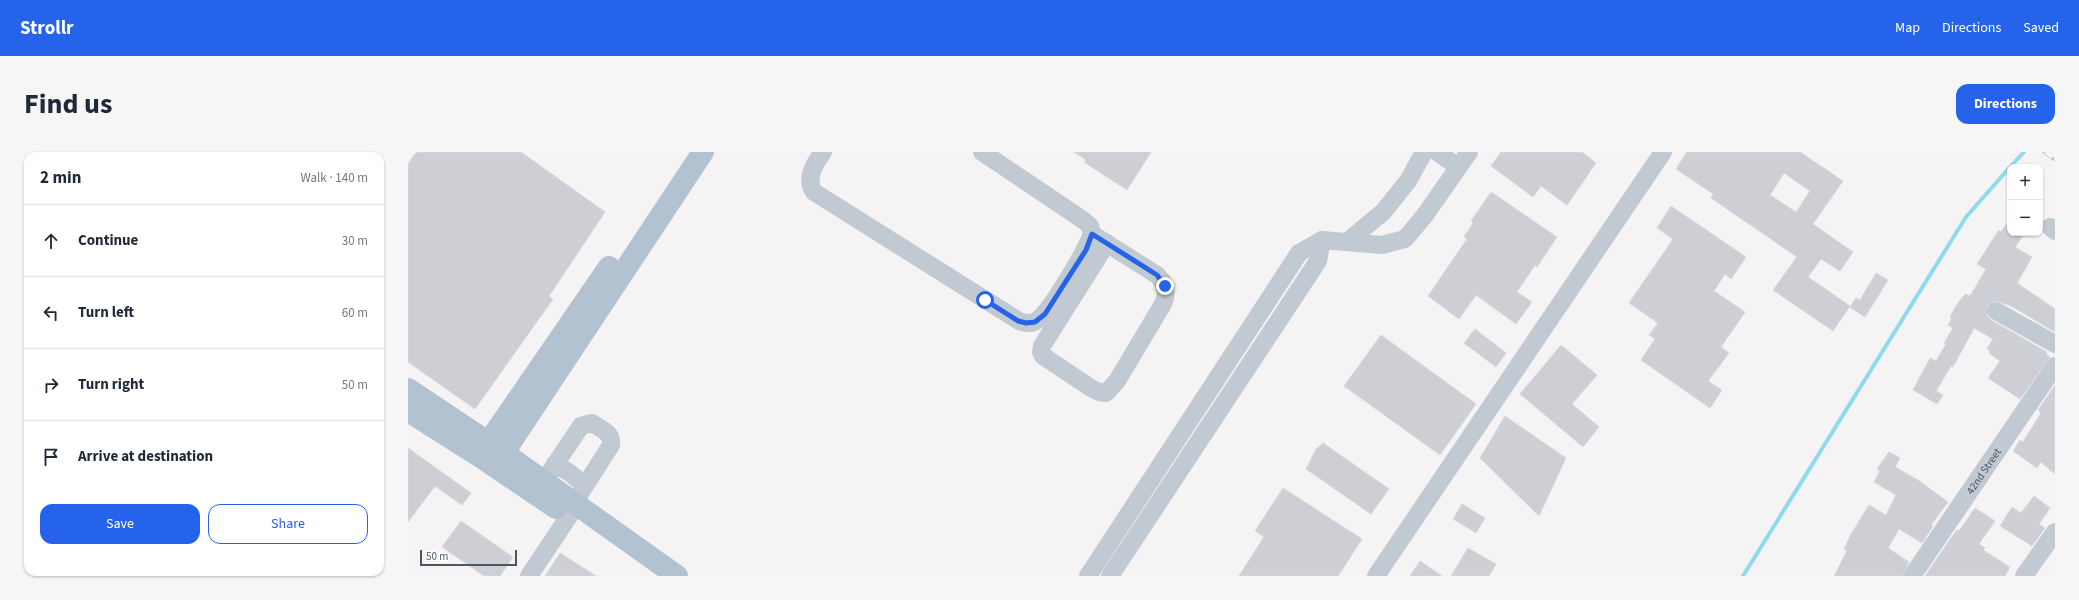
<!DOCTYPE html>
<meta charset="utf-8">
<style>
body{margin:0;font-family:"Source Sans 3",sans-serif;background:#f6f6f7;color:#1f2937}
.controls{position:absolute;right:12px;top:12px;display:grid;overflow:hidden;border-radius:8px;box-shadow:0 1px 3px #0004}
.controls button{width:36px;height:36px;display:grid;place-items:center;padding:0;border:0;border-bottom:1px solid #e0e1e3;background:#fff;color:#1f2937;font:20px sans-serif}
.scale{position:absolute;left:12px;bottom:10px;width:97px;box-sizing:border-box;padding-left:4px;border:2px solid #4a5661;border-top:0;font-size:11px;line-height:14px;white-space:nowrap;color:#4a5661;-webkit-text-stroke:3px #fff;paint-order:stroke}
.stop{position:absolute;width:12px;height:12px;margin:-9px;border:3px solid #2563eb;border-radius:50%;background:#fff}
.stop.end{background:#2563eb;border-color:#fff;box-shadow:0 1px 4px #0008}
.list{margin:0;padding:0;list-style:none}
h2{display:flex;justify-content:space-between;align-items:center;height:52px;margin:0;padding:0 16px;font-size:17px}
h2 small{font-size:13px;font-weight:400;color:#747a83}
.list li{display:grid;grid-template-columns:26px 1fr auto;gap:12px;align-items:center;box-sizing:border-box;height:72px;padding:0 16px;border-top:1px solid #e0e1e3}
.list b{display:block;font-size:15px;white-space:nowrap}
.list em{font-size:13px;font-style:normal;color:#747a83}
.actions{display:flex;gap:8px;padding:12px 16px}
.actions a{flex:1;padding:9px 0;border:1px solid #2563eb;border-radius:12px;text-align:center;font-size:14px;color:#2563eb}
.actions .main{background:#2563eb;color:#fff}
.icon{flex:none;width:22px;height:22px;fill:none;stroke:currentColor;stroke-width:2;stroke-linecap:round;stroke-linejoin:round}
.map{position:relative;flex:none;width:1647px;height:424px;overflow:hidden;border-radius:12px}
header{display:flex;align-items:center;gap:24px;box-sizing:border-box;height:56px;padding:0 20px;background:#2563eb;color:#fff}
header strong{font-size:19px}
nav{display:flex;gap:22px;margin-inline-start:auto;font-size:14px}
.intro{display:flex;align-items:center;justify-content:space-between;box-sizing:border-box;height:96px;padding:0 24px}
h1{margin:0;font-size:28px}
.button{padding:10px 18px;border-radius:12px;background:#2563eb;color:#fff;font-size:14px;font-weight:700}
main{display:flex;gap:24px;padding:0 24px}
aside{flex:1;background:#fff;border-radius:12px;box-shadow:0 1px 3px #0004}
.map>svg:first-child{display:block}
</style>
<header>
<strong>Strollr</strong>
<nav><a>Map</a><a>Directions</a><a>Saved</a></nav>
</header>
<div class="intro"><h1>Find us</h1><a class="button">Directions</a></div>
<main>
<aside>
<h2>2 min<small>Walk · 140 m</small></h2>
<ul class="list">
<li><svg class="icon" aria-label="ahead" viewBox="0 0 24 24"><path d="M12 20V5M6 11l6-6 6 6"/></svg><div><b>Continue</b></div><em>30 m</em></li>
<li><svg class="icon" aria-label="left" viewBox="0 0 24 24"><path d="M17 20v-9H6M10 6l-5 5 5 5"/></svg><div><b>Turn left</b></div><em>60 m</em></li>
<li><svg class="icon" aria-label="right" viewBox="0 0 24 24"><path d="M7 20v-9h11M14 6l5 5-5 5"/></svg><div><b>Turn right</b></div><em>50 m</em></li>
<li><svg class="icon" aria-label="arrive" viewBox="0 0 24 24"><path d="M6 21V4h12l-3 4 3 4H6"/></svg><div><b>Arrive at destination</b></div></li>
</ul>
<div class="actions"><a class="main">Save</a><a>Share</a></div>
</aside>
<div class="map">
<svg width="1647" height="424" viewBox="0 0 1647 424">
<rect width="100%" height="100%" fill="#f5f3f3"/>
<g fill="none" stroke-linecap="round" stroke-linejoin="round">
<path stroke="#90daee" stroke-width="4" d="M1602,15L1616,0
M1335,424L1558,65L1602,15"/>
</g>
<path fill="#cdcfd5" stroke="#d7d9de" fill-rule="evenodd" d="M8,0H113L197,60L141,144L145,147L67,257L0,210V12Z
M666,0H743L719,38L676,10L678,8Z
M1093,0H1174L1188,11L1159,53L1133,34L1125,45L1083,14Z
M1279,0H1392L1435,29L1405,72L1445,100L1432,119L1413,107L1400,125L1442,154L1425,179L1365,138L1389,105L1303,46L1305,42L1268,17ZM1376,21L1402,39L1388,60L1362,43Z
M1083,40L1149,85L1129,115L1127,113L1109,140L1124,150L1108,172L1068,143L1051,167L1020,144L1059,87L1056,85L1065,71L1063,69Z
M1263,54L1338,105L1323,127L1317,122L1306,139L1337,160L1313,195L1321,201L1300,229L1314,238L1302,256L1233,208L1247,187L1241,183L1250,171L1221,151L1265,87L1249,76Z
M1602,67V81H1617L1607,95L1624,105L1609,131L1647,157V180L1603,154L1588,149L1579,154V164L1583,168L1639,200L1638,202L1642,205L1612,247L1580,226L1592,209L1582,202V199L1579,197L1585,187L1566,176L1545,215L1543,214L1528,239L1535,243L1529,252L1505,238L1522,206L1528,209L1538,192L1536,191L1545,176L1540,173L1544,166L1542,165L1548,154L1557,142L1562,144L1578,117L1569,112L1591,78L1593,80Z
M1468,121L1480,128L1457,165L1442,155L1448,146L1452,148Z
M1067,177L1098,201L1088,215L1056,191Z
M973,183L1068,252L1032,303L936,234Z
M1153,193L1189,223L1164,252L1191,275L1175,295L1112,242Z
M1647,233V322L1633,310L1629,316L1605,299L1612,288L1615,290L1633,261L1630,258Z
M1097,264L1158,306L1131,364L1072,306Z
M915,291L981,337L963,362L898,317L908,297Z
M0,296L63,341L54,353L27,334L0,370Z
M1481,300L1492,306L1487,315L1510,328L1540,350L1523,373L1525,374L1514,391L1491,377L1480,396L1501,410L1494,424H1426L1439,399L1436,397L1443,382L1461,353L1478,363L1488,343L1466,330L1472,319L1469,317Z
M875,336L954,387L930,424H831L856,385L847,379Z
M1626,344L1642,356L1631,372L1637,376L1624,394L1592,374L1604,355L1613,361Z
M1054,352L1077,366L1068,381L1045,367Z
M1567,356L1587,369L1571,392L1577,396L1575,398L1602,415L1597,424H1517L1543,386L1549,378L1551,379Z
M53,369L105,405L92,424H76L34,395Z
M1060,396L1088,412L1081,424H1043Z
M152,401L188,424H137Z
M1012,409L1034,424H1002Z"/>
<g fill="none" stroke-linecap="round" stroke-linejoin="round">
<g stroke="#c1cad2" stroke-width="18">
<path d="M415,0C406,12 397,27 406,40L611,169C616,171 623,172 628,169C642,161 678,98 684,82L682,74L675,68L574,0"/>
<path d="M1029,0L1050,15"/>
<path d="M1642,75L1647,79"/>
<path d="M684,82L749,123C758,132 760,141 755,152L709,229L698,241L691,240L683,236L635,204L633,200L634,194L699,91"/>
<path d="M939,90L975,60L1000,29L1016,0"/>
<path d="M1588,159L1647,192"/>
<path d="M147,312L162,321L177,334"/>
<path d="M136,329L173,274L184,271C193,277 205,281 203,293L166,351"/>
<path d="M121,424L161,364"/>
<path d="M680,424L891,101L914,88L974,93L997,87L1017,63L1061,0"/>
<path d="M702,424L910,109L914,88"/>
<path d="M968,424L1255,0"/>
<path id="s1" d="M1504,424L1647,214"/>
<path d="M1616,424L1647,380"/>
</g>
<path stroke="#b3c2d1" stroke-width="22" d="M0,237L96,301L269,424
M0,259L71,304L148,356
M71,304L201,115
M87,314L295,0"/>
<defs>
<path id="rail" d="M1637,0L1647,7"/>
</defs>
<use href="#rail" stroke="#b5b8bd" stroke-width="4.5"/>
<use href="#rail" stroke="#fff" stroke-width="3" stroke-dasharray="9" stroke-linecap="butt"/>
</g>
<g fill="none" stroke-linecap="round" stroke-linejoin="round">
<path stroke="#2563eb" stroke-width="5" d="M577,148L610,169L618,171L627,170L637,162L678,98L684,82L749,123L757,134"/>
</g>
<g text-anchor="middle" stroke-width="3.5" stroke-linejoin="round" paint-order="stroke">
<g font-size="11" fill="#4a5661" stroke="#fff">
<text dy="4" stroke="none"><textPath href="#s1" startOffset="127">42nd Street</textPath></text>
</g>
</g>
</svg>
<div class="controls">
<button>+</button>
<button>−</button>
</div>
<div class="scale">50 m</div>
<div class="stop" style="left:577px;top:148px"></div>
<div class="stop end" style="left:757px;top:134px"></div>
</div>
</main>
